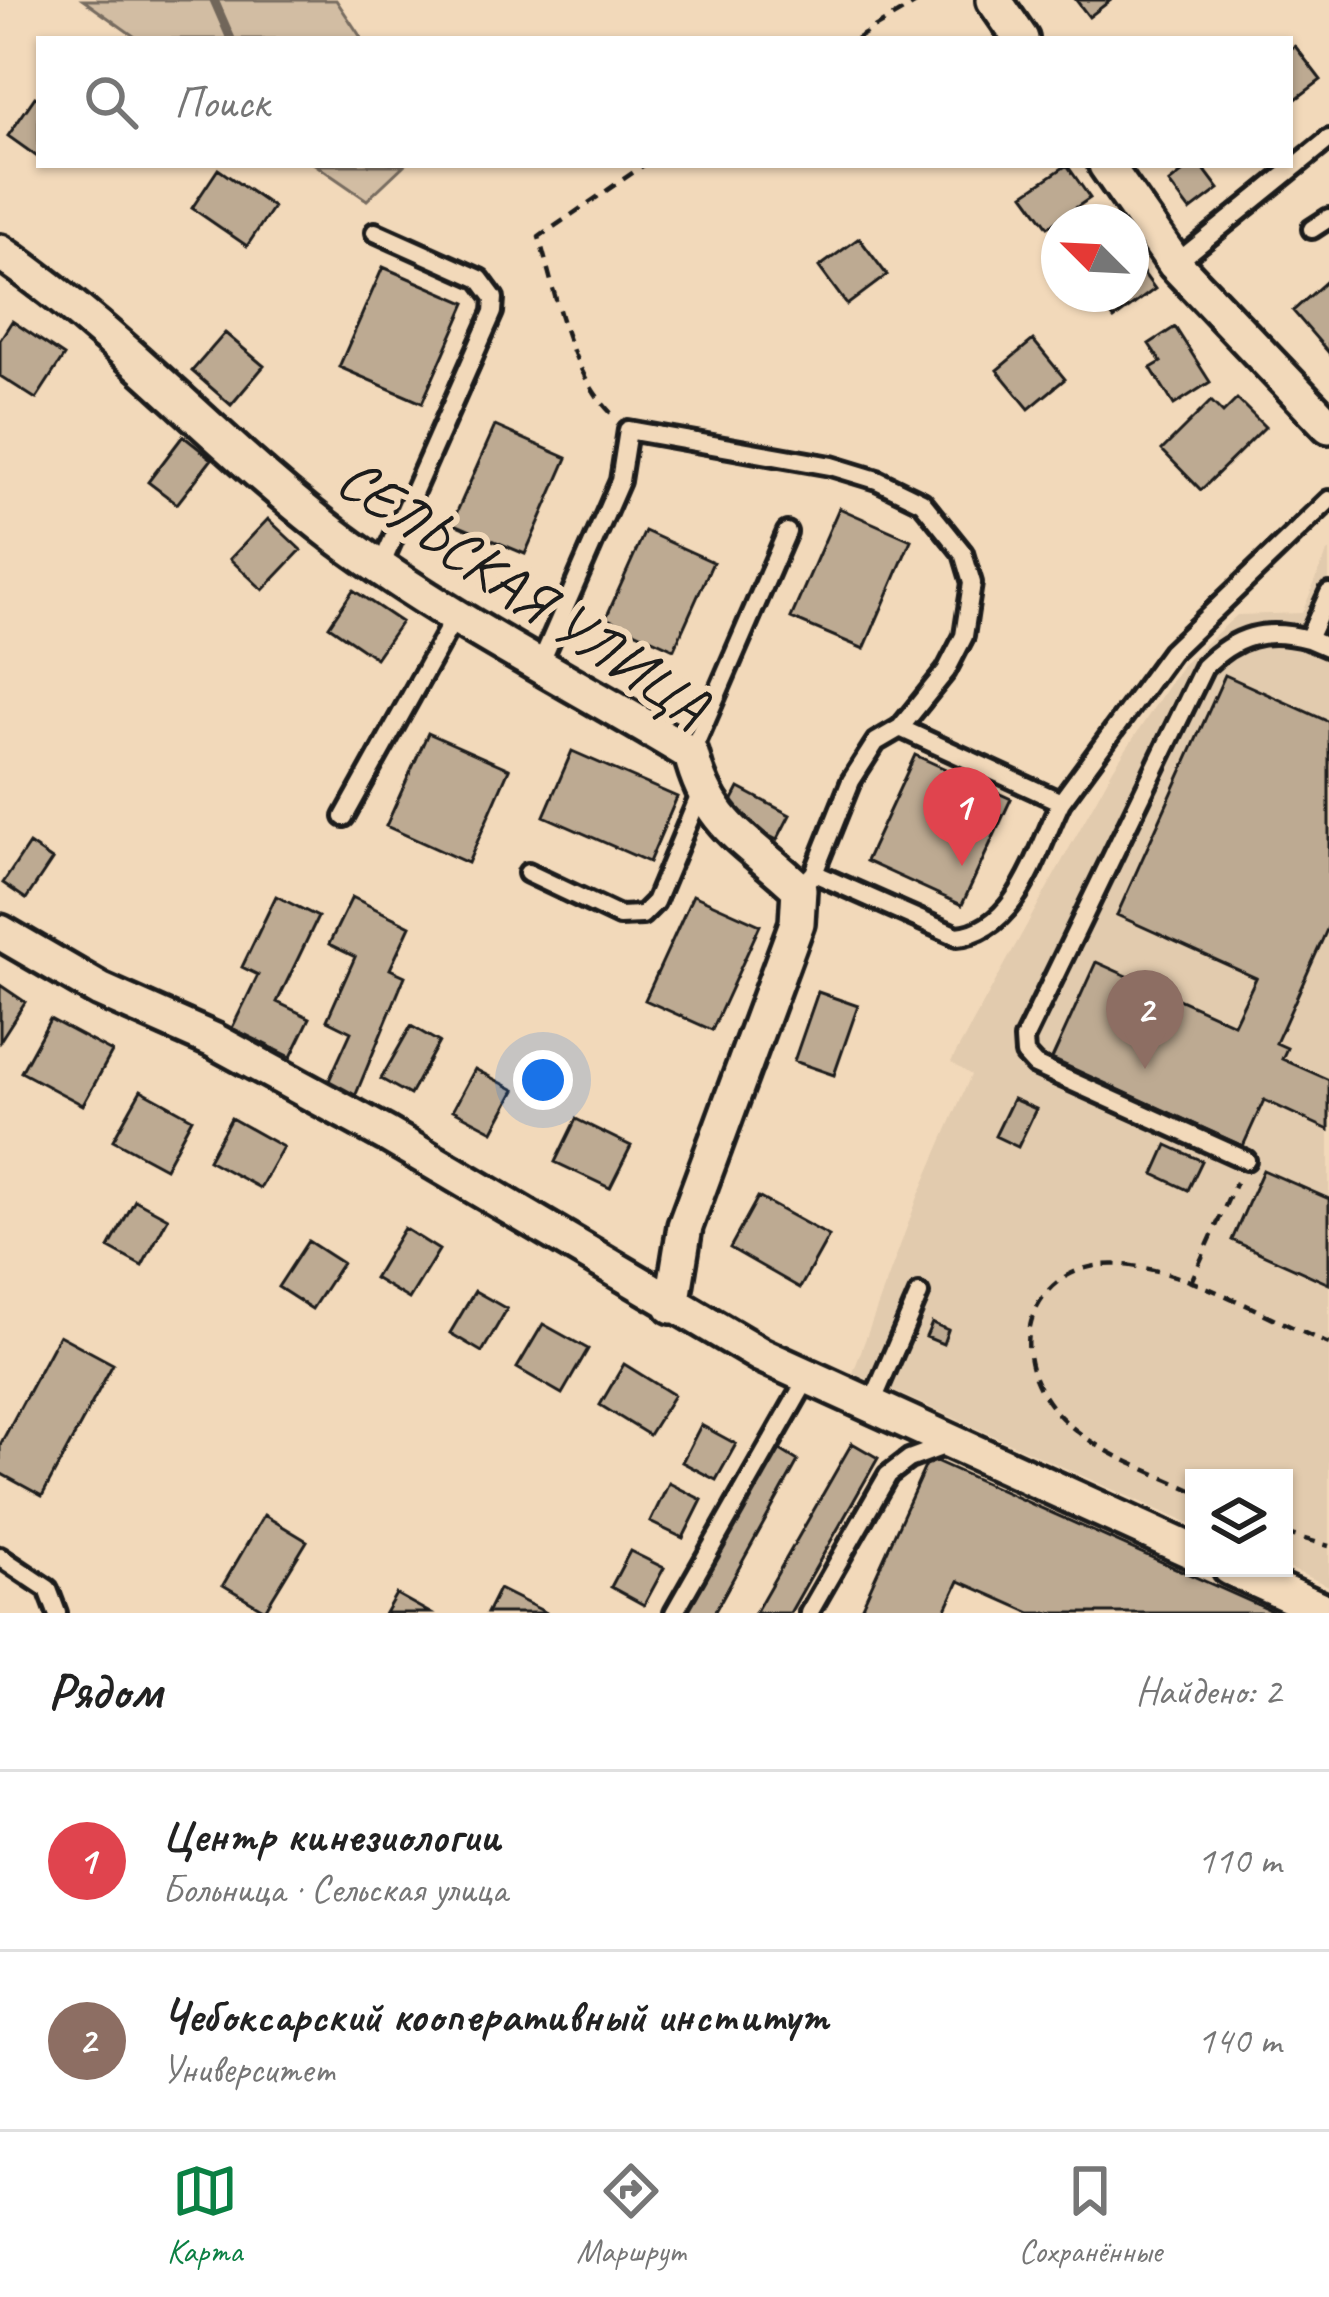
<!DOCTYPE html>
<html lang="ru">
<meta charset="utf-8">
<style>
body{margin:0;font-family:Caveat,sans-serif;background:#f2f2f2;color:#222}
.controls{position:absolute;right:36px;bottom:36px;display:grid;overflow:hidden;border-radius:0px;box-shadow:0 3px 9px #0004}
.controls button{width:108px;height:108px;display:grid;place-items:center;padding:0;border:0;border-bottom:3px solid #e0e0e0;background:#fff;color:#222;font:60px sans-serif}
.compass{position:absolute;left:1041px;top:204px;width:108px;height:108px;border-radius:50%;background:#fff;box-shadow:0 3px 9px #0004;rotate:294deg}
.you{position:absolute;left:543px;top:1080px;width:42px;height:42px;margin:-30px;border:9px solid #fff;border-radius:50%;background:#1a73e8;box-shadow:0 0 0 18px #1a73e833}
.badge{display:grid;place-items:center;width:78px;height:78px;border-radius:50%;background:#0b8043;color:#fff;font-size:39px;font-weight:700}
.pin{position:absolute;translate:-50% -99px;filter:drop-shadow(0 3px 6px #0008)}
.pin::after{content:'';position:absolute;top:63px;width:42px;height:36px;background:inherit;clip-path:polygon(0 0,100% 0,50% 100%)}
.list{margin:0;padding:0;list-style:none}
h2{display:flex;justify-content:space-between;align-items:center;height:156px;margin:0;padding:0 48px;font-size:51px}
h2 small{font-size:39px;font-weight:400;color:#767676}
.list li{display:grid;grid-template-columns:78px 1fr auto;gap:36px;align-items:center;box-sizing:border-box;height:180px;padding:0 48px;border-top:3px solid #e0e0e0}
.list b{display:block;font-size:45px;white-space:nowrap}
.list p{margin:0;font-size:39px;white-space:nowrap;color:#767676}
.list em{font-size:39px;font-style:normal;color:#767676}
.icon{flex:none;width:66px;height:66px;fill:none;stroke:currentColor;stroke-width:2;stroke-linecap:round;stroke-linejoin:round}
.map{position:relative;flex:none;width:1329px;height:1613px;overflow:hidden}
.search{position:absolute;background:#fff;box-shadow:0 3px 9px #0004;left:36px;right:36px;top:36px;height:132px;display:flex;align-items:center;gap:30px;box-sizing:border-box;padding:0 42px;border-radius:0px;color:#767676;font-size:45px}
.sheet{height:516px;background:#fff}
nav{display:flex;justify-content:space-around;align-items:center;box-sizing:border-box;height:168px;border-top:3px solid #e0e0e0;background:#fff;font-size:33px;color:#767676}
nav a{display:grid;justify-items:center;gap:6px}
nav .on{color:#0b8043}
.map>svg:first-child{display:block}
</style>
<div class="map">
<svg width="1329" height="1613" viewBox="0 0 1329 1613">
<rect width="100%" height="100%" fill="#f2d9ba"/>
<filter id="ink" filterUnits="userSpaceOnUse"><feTurbulence type="fractalNoise" baseFrequency=".00833" numOctaves="2"/><feDisplacementMap in="SourceGraphic" scale="24" xChannelSelector="R" yChannelSelector="G"/><feConvolveMatrix kernelMatrix="1 2 1 2 8 2 1 2 1" color-interpolation-filters="sRGB"/></filter>
<g filter="url(#ink)">
<path fill="#e2cbae" d="M1329,548V1586L1284,1566V1478H1194V1526L853,1373L918,1197L971,1075L951,1062L1113,769L1182,665L1237,615L1302,613Z"/>
<path fill="#d2bda3" stroke="#776c60" stroke-width="3" d="M83,0H336L362,39H138Z
M316,165H404L367,200Z"/>
<g fill="none" stroke-linecap="round" stroke-linejoin="round">
<path stroke="#71665a" stroke-width="9" d="M214,0L231,39"/>
</g>
<path fill="#bdaa92" stroke="#1c1c1c" stroke-width="3" d="M1076,0H1111L1089,17Z
M1295,46L1321,80L1292,102L1290,49Z
M35,97L39,99V158L8,136Z
M1067,165L1090,198L1048,227L1024,194Z
M1192,165H1201L1219,189L1190,211L1169,183Z
M218,169L273,207L247,246L192,208Z
M859,238L887,275L847,305L819,267Z
M1131,256L1155,289L1114,319L1095,294H1131Z
M383,267L466,303L422,403L339,367Z
M1329,279V353L1293,311Z
M12,321L64,356L36,399L0,376V340Z
M1175,327L1210,382L1174,405L1151,368L1161,362L1149,344Z
M225,333L264,366L231,405L192,371Z
M1033,340L1065,379L1029,409L997,370Z
M1237,399L1265,427L1201,490L1162,450L1211,401L1223,413Z
M495,426L567,458L525,554L452,523Z
M183,436L212,459L177,504L148,482Z
M839,508L911,540L864,649L791,618Z
M268,519L301,550L263,590L230,559Z
M645,531L713,562L674,649L606,618Z
M353,590L401,622L376,658L329,626Z
M1225,675L1329,722V925L1276,1043L1287,1048L1282,1059L1329,1080V1130L1264,1100L1243,1146L1052,1059L1096,962L1234,1024L1256,978L1117,915Z
M428,733L509,769L468,863L386,826Z
M572,751L677,797L649,862L544,816Z
M915,755L1011,799L962,905L866,861Z
M739,788L790,815L777,840L726,813Z
M29,844L52,860L26,899L3,883Z
M693,895L760,925L712,1030L645,1000Z
M276,896L318,917L277,1002L310,1018L291,1057L232,1028L258,975L242,967Z
M352,897L410,926L390,969L405,976L354,1099L327,1085L351,1032L327,1020L355,957L329,944Z
M0,985L25,1002L0,1041Z
M818,992L858,1006L834,1075L794,1061Z
M50,1019L112,1052L83,1105L21,1072Z
M411,1026L439,1042L410,1095L381,1079Z
M475,1069L515,1090L493,1131L453,1110Z
M141,1090L192,1118L165,1168L113,1140Z
M1013,1099L1036,1109L1018,1147L995,1136Z
M231,1118L283,1147L260,1188L208,1160Z
M576,1119L631,1146L610,1188L555,1162Z
M1167,1145L1202,1161L1188,1190L1154,1174Z
M1263,1170L1329,1199V1284L1232,1240Z
M758,1197L829,1236L800,1288L730,1248Z
M135,1200L168,1218L142,1266L109,1248Z
M404,1228L439,1250L409,1299L374,1278Z
M308,1241L342,1263L312,1309L278,1287Z
M475,1291L507,1309L482,1352L450,1333Z
M932,1323L948,1330L943,1344L926,1337Z
M543,1324L588,1349L562,1394L517,1368Z
M59,1335L113,1364L42,1496L0,1473V1445Z
M624,1364L674,1395L649,1435L600,1405Z
M701,1425L736,1444L716,1480L682,1462Z
M852,1443L878,1458L790,1613H755Z
M777,1448L798,1461L714,1613H685Z
M929,1458L1276,1613H1031L959,1581L944,1613H859Z
M669,1483L702,1500L683,1538L650,1522Z
M264,1515L307,1541L265,1610L223,1585Z
M630,1551L664,1568L644,1605L611,1587Z
M499,1589L547,1613H487Z
M396,1594L430,1613H385Z"/>
<g fill="none" stroke-linecap="round" stroke-linejoin="round">
<defs>
<path id="lane" d="M1312,229L1329,218
M375,232L480,279L494,298L493,312L380,568
M1175,264L1329,139
M1329,593L1308,639L1329,648
M541,662L620,481L628,430L831,466L877,480L922,502L963,553L972,583L964,636L946,671L900,728L876,742L851,781L814,873L799,889
M691,754L787,532
M1061,802L1171,652L1329,500
M344,817L456,615
M528,873L619,916L642,915L655,902L701,792
M814,873L957,936C1017,932 1038,849 1061,802L900,728
M1246,1160L1035,1065L1025,1054L1024,1039L1204,667C1235,636 1265,627 1308,639
M871,1405L919,1294
M0,1557L48,1589L57,1613
M674,1613L808,1377
M809,1613L888,1475L909,1459L952,1443"/>
<path id="street" d="M994,0L1021,39
M1106,165L1175,264L1329,426
M0,252C123,336 222,450 341,540C450,621 575,683 691,754C709,827 748,840 799,889L797,923L685,1226L672,1306
M0,932L100,990L213,1040L386,1134L761,1355L1194,1552
M1230,1568L1329,1613"/>
</defs>
<use href="#lane" stroke="#1c1c1c" stroke-width="26"/>
<use href="#street" stroke="#1c1c1c" stroke-width="42"/>
<path stroke="#1c1c1c" stroke-width="4.5" stroke-dasharray="12 9" stroke-linecap="butt" d="M856,39L921,0
M611,413C568,368 556,295 539,237L644,165
M1190,1284L1236,1182
M1194,1491C1151,1471 1100,1454 1065,1421C994,1355 1031,1251 1132,1266C1198,1275 1268,1318 1329,1344
M1284,1533L1329,1546"/>
<use href="#lane" stroke="#f2d9ba" stroke-width="16"/>
<use href="#street" stroke="#f2d9ba" stroke-width="33"/>
</g>
</g>
<g text-anchor="middle" stroke-width="12" stroke-linejoin="round" paint-order="stroke">
<g font-size="60" fill="#1c1c1c" stroke="#f2d9ba">
<text transform="translate(524 591) rotate(34)" y="21">СЕЛЬСКАЯ УЛИЦА</text>
</g>
</g>
</svg>
<div class="controls">
<button><svg class="icon" aria-label="layers" viewBox="0 0 24 24"><path d="M12 4l9 5-9 5-9-5zM3 14l9 5 9-5"/></svg></button>
</div>
<svg class="compass" viewBox="-18 -18 36 36"><path d="M0-13l5 13h-10z" fill="#e53935"/><path d="M0 13l5-13h-10z" fill="#767676"/></svg>
<div class="you"></div>
<div class="pin badge" style="left:962px;top:866px;background:#e0444e">1</div>
<div class="pin badge" style="left:1145px;top:1069px;background:#8d6e63">2</div>
<div class="search"><svg class="icon" aria-label="search" viewBox="0 0 24 24"><circle cx="10" cy="10" r="6"/><path d="M15 15l6 6"/></svg>Поиск</div>
</div>
<section class="sheet">
<h2>Рядом<small>Найдено: 2</small></h2>
<ul class="list">
<li><span class="badge" style="background:#e0444e">1</span><div><b>Центр кинезиологии</b><p>Больница · Сельская улица</p></div><em>110 m</em></li>
<li><span class="badge" style="background:#8d6e63">2</span><div><b>Чебоксарский кооперативный институт</b><p>Университет</p></div><em>140 m</em></li>
</ul>
</section>
<nav>
<a class="on"><svg class="icon" aria-label="map" viewBox="0 0 24 24"><path d="M3 6l6-2 6 2 6-2v14l-6 2-6-2-6 2zM9 4v14M15 6v14"/></svg>Карта</a>
<a><svg class="icon" aria-label="directions" viewBox="0 0 24 24"><path d="M12 3l9 9-9 9-9-9zM9 14v-3h6M13 9l2 2-2 2"/></svg>Маршрут</a>
<a><svg class="icon" aria-label="saved" viewBox="0 0 24 24"><path d="M7 4h10v16l-5-4-5 4z"/></svg>Сохранённые</a>
</nav>
